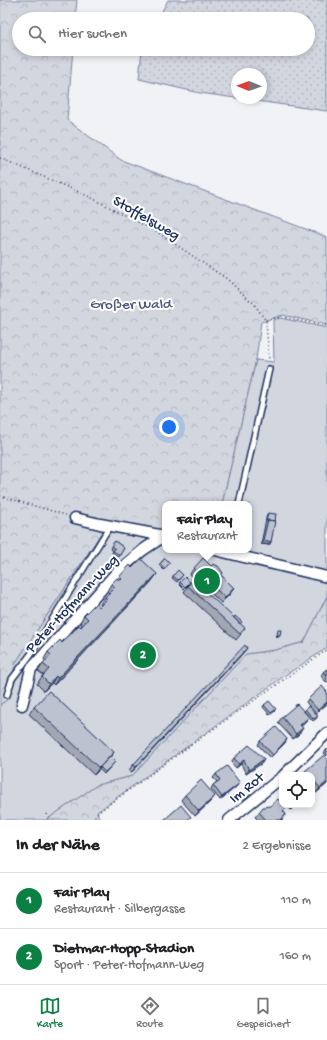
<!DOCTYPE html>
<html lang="de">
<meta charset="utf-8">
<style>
body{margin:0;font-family:"Gochi Hand",sans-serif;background:#f6f6f6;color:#202124}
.controls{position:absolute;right:12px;bottom:12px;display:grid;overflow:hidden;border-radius:8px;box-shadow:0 2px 6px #0003}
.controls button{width:36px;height:36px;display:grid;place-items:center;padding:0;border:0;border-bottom:1px solid #e0e0e0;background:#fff;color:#202124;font:20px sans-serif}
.compass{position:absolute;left:231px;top:68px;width:36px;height:36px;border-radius:50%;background:#fff;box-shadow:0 2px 6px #0003;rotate:271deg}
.you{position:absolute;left:169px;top:427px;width:14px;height:14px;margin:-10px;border:3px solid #fff;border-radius:50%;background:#1a73e8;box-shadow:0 0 0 6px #1a73e833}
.badge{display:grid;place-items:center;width:26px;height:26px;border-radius:50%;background:#0b8043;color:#fff;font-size:13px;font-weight:700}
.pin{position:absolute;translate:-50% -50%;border:2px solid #fff;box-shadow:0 1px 4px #0006}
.popup{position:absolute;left:162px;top:501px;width:90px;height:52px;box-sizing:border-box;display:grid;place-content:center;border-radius:8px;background:#fff;filter:drop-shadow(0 1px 3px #0005);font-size:13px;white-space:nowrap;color:#757577}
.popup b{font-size:15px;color:#202124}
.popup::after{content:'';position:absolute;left:50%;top:100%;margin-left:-8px;border:8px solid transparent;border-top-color:#fff}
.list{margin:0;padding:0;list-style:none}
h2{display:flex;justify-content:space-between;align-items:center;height:52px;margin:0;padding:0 16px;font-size:17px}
h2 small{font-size:13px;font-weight:400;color:#757577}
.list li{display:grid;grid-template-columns:26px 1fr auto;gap:12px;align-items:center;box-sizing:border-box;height:56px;padding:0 16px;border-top:1px solid #e0e0e0}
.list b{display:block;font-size:15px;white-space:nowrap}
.list p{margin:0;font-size:13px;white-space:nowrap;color:#757577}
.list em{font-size:13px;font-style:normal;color:#757577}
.icon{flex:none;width:22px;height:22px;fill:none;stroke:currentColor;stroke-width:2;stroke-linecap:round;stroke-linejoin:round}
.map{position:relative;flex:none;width:327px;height:820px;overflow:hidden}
.search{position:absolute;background:#fff;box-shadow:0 2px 6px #0003;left:12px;right:12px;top:12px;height:44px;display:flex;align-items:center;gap:10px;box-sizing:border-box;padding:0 14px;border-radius:22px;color:#757577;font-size:15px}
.sheet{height:164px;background:#fff}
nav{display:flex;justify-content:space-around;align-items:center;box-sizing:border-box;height:56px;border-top:1px solid #e0e0e0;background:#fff;font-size:11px;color:#757577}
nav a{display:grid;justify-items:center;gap:2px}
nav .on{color:#0b8043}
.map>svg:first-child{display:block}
</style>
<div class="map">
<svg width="327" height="820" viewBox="0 0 327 820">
<defs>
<pattern id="grass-dots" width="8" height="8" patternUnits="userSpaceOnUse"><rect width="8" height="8" fill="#d2d6df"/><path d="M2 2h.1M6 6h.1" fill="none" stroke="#b4b8c2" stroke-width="1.8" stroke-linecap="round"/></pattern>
<pattern id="forest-crowns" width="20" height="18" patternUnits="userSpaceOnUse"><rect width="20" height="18" fill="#d2d6df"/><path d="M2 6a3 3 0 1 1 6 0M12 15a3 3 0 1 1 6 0" fill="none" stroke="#b4b8c2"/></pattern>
</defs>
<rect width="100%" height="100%" fill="#f1f2f5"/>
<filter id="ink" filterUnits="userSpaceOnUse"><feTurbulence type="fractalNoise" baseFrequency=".025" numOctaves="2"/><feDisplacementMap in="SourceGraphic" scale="8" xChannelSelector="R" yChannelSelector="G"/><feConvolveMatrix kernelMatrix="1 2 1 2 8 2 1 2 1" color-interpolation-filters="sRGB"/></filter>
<g filter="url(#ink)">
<path fill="url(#grass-dots)" stroke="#76829e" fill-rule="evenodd" d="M168,0H327V111L200,93L139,79L142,49H308V19H158ZM237,74H261V98H237Z"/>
<path fill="url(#forest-crowns)" stroke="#76829e" d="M0,0H77L75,19H19V49H73L67,120L121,160L327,237V325L283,315L261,322L256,360L222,504H165V541L102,532L15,664L9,698L0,705Z
M327,596V648L287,674L97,812L100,820H46L97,785L132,776L246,654L275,650L304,642Z"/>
<path fill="#d2d6df" stroke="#76829e" d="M280,318L327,328V596L304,642L275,650L246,654L132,776L97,785L46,820H0V705L9,698L15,664L103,531L165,541V550H249V504H222L256,360L274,362L273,320Z"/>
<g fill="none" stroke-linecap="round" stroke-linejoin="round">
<defs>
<path id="service" d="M239,504L269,369
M7,695L12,679L31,654L110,526"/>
<path id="minor" d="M75,518L100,524L165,536
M215,550L327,577
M22,705L31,669L116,573L143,550L164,536
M284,775L327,733
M229,820L282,777"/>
</defs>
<use href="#service" stroke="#1b2f5e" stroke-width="8"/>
<use href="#minor" stroke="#1b2f5e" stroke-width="13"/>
<path stroke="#1b2f5e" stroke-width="1.5" stroke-dasharray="1 3" stroke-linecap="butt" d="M0,158L88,196L157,232L227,279L255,305L266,321L269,361
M266,320L282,317L327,326
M0,496L66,515
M47,814L49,820
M93,820L96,814C172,758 249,703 327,650"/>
<use href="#service" stroke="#fff" stroke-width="5"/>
<use href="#minor" stroke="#fff" stroke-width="10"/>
</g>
<path fill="#a2a7b3" stroke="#1b2f5e" d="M268,513L271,542L269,545L261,544L267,514Z
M115,541L124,548L118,557L112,553L113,551L110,548Z
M165,558L168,564L164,570L159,565Z
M132,568L152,581L54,685L52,683L44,691L37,684L43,675L38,671L45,661L44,659L48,652L62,643L81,627L82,625L80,622L84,615L99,607L101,605L100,604L105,597L109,593L107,591L111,584L119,577Z
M194,568L221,575L230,594L221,603L208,590L205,592L197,584L198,582L190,574Z
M183,575L177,582L172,578L173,576Z
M180,582L189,584L184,589L179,584Z
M188,586L241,634L236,640L184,592Z
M243,653L132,772L129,770L133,765Z
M327,669V683L321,676L323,672Z
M308,699L327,704L316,713L317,718L313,721L304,711L309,706L306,702Z
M264,705L275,711L270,715L263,707Z
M34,707L110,758L115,762L104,774L99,769L94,775L29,714Z
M282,717L305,723L301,726L299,734L293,739L278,723Z
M260,741L285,743L270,758L258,745Z
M327,749V756L324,753Z
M234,758L264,759L262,763L246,774L241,764L236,768L231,762Z
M305,771L327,784L316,793L312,788V775H302Z
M216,774L240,783L237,786L220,800L211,789L213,785L217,782L213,778Z
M282,794V800L280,797Z
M185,795L211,801L195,816L181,800Z
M286,805H296L291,810Z
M286,808L283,812L286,814L282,820H258L255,817L259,812Z"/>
<path fill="#848892" stroke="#1b2f5e" d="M263,540L271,542L269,545L261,544Z
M157,574L152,581L54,685L58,678Z
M212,585L208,590L205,592L209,586Z
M234,588L230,594L221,603L225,598Z
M277,635H280L279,637L276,636Z
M247,648L243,653L132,772L136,767Z
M56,676L52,683L44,691L49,684Z
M327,702V704L315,714L318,710Z
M309,717L305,723L296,731L300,725Z
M303,728L299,734L293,739L296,734Z
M287,739L285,743L270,758L273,755Z
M114,752L109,759L94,775L99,768Z
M264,759L262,763L246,774L249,770Z
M244,760L241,764L236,768L239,764Z
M327,782V784L316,793L320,788Z
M240,783L237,786L220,800L222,797Z
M215,796L211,801L195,816L199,811Z"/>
<path fill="#bcc2d0" stroke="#1b2f5e" d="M268,513L276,514L275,521L268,520L266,521Z
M268,520L275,521L271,542L263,540Z
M115,541L124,548L120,555L113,551L115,549L111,546Z
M165,558L170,563L165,568L160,564Z
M203,558L211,566L213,564L218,566L223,573L221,575L234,588L225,598L212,585L209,586L201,578L202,577L194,568Z
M141,559L157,574L58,678L56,676L49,684L42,677L49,669L43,664L51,655L48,652L60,640L62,643L79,625L81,627L88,619L84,615L96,603L99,607L107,599L105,597L115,587L111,584L117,578L120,581L122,579L119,577L130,565L132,568Z
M178,570L183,575L178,580L173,576Z
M185,577L190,582L185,587L180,582Z
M193,580L245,628L240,634L188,586Z
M235,616L242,622L240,624L234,618Z
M278,630H281L280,635H277Z
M245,645L247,648L136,767L133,765Z
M327,669V676L323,672Z
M322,686L327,692V702L318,710L308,699Z
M49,691L114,752L99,768L34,707Z
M269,701L276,709L271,713L264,705Z
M297,704L309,717L300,725L303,728L296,734L282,717Z
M309,706L318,716L314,719L305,709Z
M276,727L287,739L273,755L260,741Z
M249,745L264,759L249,770L244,760L239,764L234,758Z
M324,755L327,758V782L320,788L312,778V775H309L305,771Z
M110,757L115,762L105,772L100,767Z
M227,766L240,783L222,797L213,785L220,780L216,774Z
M201,780L215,796L199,811L185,795Z
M278,799L282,803V805H284L286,808L283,811L286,814L281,820H266L259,812L263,807L270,806Z
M181,805L191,817L187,820H164Z"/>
</g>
<g text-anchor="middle" stroke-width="4" stroke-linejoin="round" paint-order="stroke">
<g font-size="15" fill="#1b2f5e" stroke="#fff">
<text transform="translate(147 217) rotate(30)" y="5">Stoffelsweg</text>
<text transform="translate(71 603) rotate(-47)" y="5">Peter-Hofmann-Weg</text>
<text transform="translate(246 787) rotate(-39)" y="5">Im Rot</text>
</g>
<g font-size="15" fill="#49597e" stroke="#fff">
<text x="131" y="308">Großer Wald</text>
</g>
</g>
</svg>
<div class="controls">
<button><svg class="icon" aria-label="locate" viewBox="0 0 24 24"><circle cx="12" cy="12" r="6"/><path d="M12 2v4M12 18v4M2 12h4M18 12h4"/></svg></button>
</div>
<svg class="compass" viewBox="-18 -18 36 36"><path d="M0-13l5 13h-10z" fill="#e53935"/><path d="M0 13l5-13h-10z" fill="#757577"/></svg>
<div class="you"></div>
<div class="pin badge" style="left:207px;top:581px">1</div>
<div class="popup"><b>Fair Play</b>Restaurant</div>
<div class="pin badge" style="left:143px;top:655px">2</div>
<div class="search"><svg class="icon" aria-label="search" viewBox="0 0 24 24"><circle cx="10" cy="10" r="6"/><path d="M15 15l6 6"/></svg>Hier suchen</div>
</div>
<section class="sheet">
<h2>In der Nähe<small>2 Ergebnisse</small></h2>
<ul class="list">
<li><span class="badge">1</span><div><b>Fair Play</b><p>Restaurant · Silbergasse</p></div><em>110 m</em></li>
<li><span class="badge">2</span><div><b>Dietmar-Hopp-Stadion</b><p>Sport · Peter-Hofmann-Weg</p></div><em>160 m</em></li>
</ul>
</section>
<nav>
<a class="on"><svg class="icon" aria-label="map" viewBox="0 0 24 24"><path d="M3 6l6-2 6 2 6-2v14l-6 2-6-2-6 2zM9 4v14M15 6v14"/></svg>Karte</a>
<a><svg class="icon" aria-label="directions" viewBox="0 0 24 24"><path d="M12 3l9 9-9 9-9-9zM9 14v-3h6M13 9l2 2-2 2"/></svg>Route</a>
<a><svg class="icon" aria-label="saved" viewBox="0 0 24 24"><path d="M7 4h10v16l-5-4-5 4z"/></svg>Gespeichert</a>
</nav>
